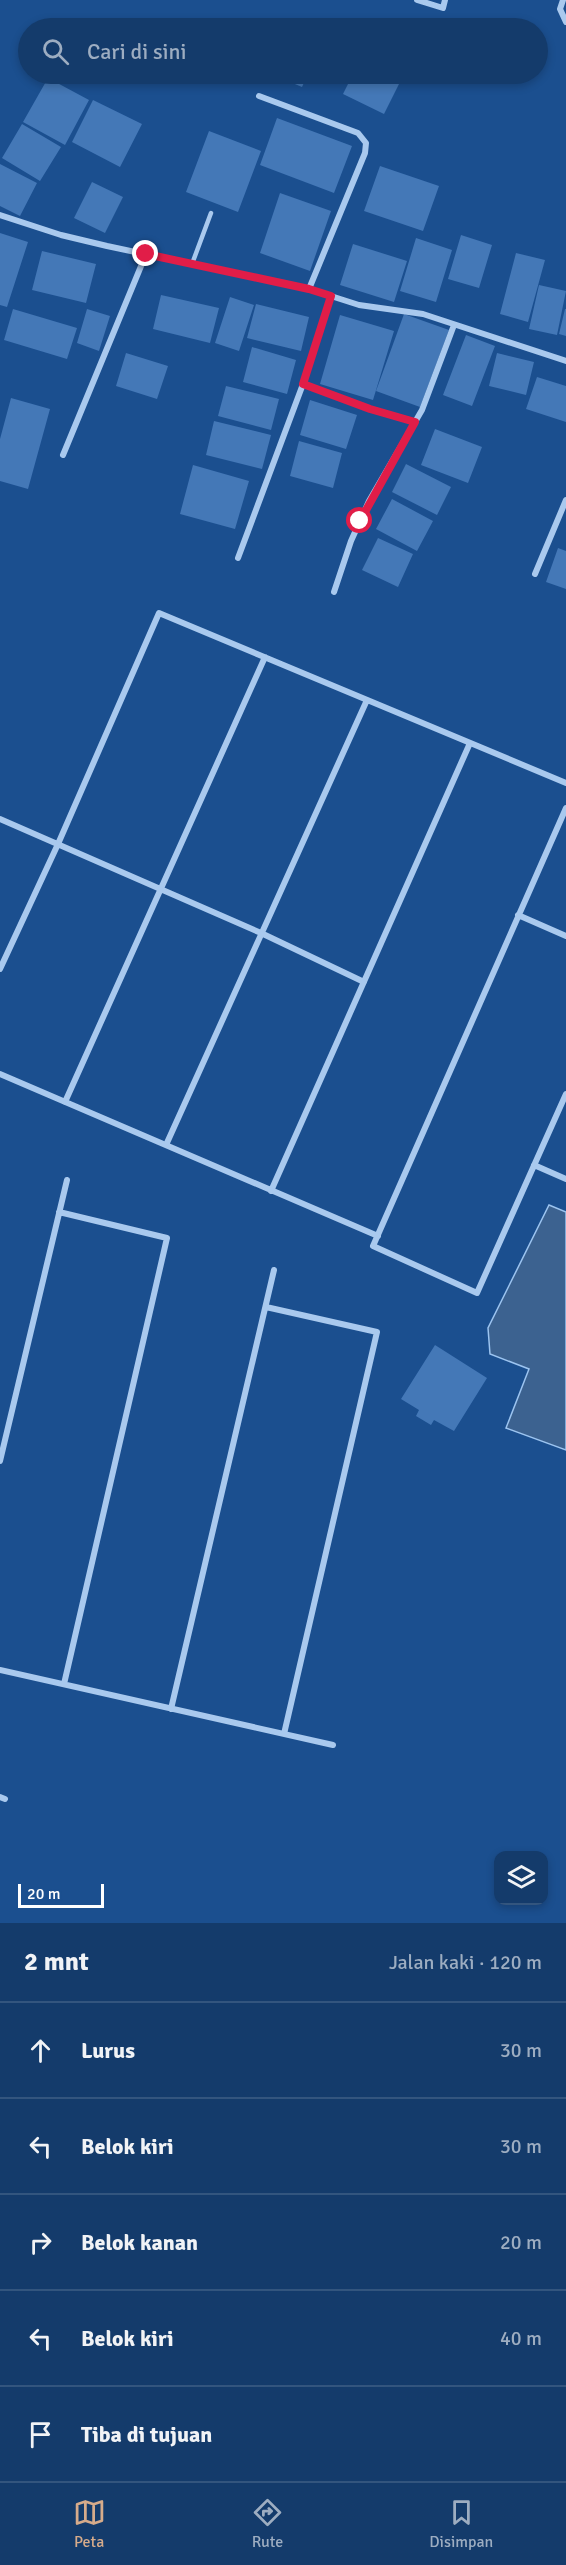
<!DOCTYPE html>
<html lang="id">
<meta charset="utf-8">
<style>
body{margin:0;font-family:Signika,sans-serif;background:#214673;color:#f1f3f6}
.controls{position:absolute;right:18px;bottom:18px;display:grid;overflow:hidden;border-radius:12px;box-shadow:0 3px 9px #0003}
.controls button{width:54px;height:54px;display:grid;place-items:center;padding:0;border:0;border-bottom:2px solid #33557e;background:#143b6b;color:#f1f3f6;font:30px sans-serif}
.scale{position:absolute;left:18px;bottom:15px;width:86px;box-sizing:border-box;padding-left:6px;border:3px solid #fff;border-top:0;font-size:16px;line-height:21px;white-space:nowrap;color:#fff;-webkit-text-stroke:4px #1b4f8f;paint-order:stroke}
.stop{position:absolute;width:18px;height:18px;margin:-14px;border:4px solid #e11d48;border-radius:50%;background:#fff}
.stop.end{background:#e11d48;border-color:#fff;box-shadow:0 2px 6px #0008}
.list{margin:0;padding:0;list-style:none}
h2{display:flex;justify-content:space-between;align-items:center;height:78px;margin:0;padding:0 24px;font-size:26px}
h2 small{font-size:20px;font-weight:400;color:#9dadc1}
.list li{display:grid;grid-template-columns:39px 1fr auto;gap:18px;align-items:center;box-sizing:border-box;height:96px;padding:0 24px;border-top:2px solid #33557e}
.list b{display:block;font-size:22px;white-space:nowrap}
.list em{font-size:20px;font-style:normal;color:#9dadc1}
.icon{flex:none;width:33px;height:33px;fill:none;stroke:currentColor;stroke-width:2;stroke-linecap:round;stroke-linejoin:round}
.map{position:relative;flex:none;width:566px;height:1923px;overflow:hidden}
.search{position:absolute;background:#143b6b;box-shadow:0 3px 9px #0003;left:18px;right:18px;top:18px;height:66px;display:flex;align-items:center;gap:15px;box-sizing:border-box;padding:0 21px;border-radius:33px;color:#9dadc1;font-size:22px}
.sheet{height:558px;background:#143b6b}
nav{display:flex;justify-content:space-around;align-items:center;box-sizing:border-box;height:84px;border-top:2px solid #33557e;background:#143b6b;font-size:16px;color:#9dadc1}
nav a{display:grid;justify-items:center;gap:3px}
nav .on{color:#d6ab8b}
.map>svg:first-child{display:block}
</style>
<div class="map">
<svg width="566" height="1923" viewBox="0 0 566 1923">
<rect width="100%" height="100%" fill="#1b4f8f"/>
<path fill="#3c6290" stroke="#9cc4f0" stroke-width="1.5" d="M549,1205L566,1212V1450L506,1428L529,1369L490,1354L488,1328Z"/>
<path fill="#4478b7" d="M271,74H308L302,87Z
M353,74H404L384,114L343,94Z
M48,78L89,100L65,145L23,122Z
M93,100L142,124L120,167L72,142Z
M277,118L352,146L334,193L260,165Z
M22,124L61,147L40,181L2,158Z
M209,131L261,151L238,212L186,192Z
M0,164L37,183L20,216L0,206Z
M380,166L439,186L423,231L364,211Z
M92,182L123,197L105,233L74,218Z
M280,193L331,211L310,271L260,253Z
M0,233L28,242L7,307L0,305Z
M461,235L492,245L479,288L448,279Z
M416,238L452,250L436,302L400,291Z
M353,244L407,261L394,302L340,285Z
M42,251L96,264L86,303L32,290Z
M516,253L545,260L528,322L500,314Z
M539,285L566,291L557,335L529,329Z
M161,295L219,308L210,343L153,329Z
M230,297L254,305L239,351L215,343Z
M256,304L309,317L301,351L247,338Z
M13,309L77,328L67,359L4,340Z
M87,309L110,316L99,351L77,343Z
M565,309H566V336L559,334Z
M404,314L449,330L420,407L376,391Z
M340,315L394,331L373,400L320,384Z
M466,335L495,346L472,406L443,395Z
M252,347L296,360L287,394L243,382Z
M126,353L168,366L157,399L116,386Z
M497,353L534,362L526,395L489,386Z
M537,377L566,386V422L526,409Z
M226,386L279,399L271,430L218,416Z
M11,398L50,409L28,489L0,481V439Z
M310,400L357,415L346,449L300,435Z
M214,421L271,435L262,469L206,455Z
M435,429L482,447L468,483L421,465Z
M299,441L342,453L333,488L290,476Z
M406,464L451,487L437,515L392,492Z
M193,465L249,481L235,529L180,514Z
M392,499L433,521L417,551L376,529Z
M378,538L413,554L398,587L362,570Z
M558,548L566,551V589L546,582Z
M435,1345L487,1378L454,1431L434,1420L431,1425L416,1416L419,1410L401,1399Z"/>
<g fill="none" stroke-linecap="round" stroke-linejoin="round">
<path stroke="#a9c9ee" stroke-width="4.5" d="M192,264L211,213"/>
<path stroke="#a9c9ee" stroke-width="6" d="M417,0L443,8L445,0
M563,0L560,9L566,22
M259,96L358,133L366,143L365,153L309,289
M0,215L61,235L107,246L309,289L359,305L423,314L566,361
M303,384L370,409L415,422
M63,455L146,254
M238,558L303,384L331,296
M535,574L566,500
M334,592L351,541L369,501L422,410L454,325
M566,808L373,1246L477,1293L566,1094
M0,819L261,933L364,982
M518,915L566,936
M0,969L58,844L159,613L566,783
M0,1074L378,1236
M65,1102L265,657
M166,1145L367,700
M534,1165L566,1179
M271,1191L470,743
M59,1212L167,1238L64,1684
M266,1307L377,1332L284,1734
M0,1461L67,1180
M0,1670L333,1745
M171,1709L274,1270
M0,1797L5,1799"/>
</g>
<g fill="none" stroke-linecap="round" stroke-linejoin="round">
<path stroke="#e11d48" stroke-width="8" d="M146,254L309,289L331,296L303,384L370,409L415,422L360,521"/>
</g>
</svg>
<div class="controls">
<button><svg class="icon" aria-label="layers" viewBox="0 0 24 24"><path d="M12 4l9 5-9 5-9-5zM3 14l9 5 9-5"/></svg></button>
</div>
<div class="scale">20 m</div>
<div class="stop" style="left:360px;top:521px"></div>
<div class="stop end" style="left:146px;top:254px"></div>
<div class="search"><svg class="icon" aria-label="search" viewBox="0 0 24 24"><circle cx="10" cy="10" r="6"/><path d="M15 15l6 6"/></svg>Cari di sini</div>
</div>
<section class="sheet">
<h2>2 mnt<small>Jalan kaki · 120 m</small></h2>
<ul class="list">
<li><svg class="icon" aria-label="ahead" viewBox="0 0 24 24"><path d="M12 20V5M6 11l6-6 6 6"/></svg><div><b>Lurus</b></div><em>30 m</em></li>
<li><svg class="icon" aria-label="left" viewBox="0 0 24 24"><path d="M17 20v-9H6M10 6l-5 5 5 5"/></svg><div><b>Belok kiri</b></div><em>30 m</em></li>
<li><svg class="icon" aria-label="right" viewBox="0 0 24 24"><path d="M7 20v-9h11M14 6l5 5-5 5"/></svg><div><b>Belok kanan</b></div><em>20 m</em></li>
<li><svg class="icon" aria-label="left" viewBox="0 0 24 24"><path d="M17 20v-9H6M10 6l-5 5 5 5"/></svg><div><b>Belok kiri</b></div><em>40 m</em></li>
<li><svg class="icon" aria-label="arrive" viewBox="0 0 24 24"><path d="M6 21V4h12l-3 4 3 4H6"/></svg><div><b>Tiba di tujuan</b></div></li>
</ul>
</section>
<nav>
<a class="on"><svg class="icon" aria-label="map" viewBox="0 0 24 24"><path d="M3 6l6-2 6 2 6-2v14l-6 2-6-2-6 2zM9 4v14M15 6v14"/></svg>Peta</a>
<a><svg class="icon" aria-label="directions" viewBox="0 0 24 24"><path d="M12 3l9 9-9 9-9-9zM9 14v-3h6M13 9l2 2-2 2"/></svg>Rute</a>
<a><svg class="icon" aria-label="saved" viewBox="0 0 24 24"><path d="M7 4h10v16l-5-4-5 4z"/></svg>Disimpan</a>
</nav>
